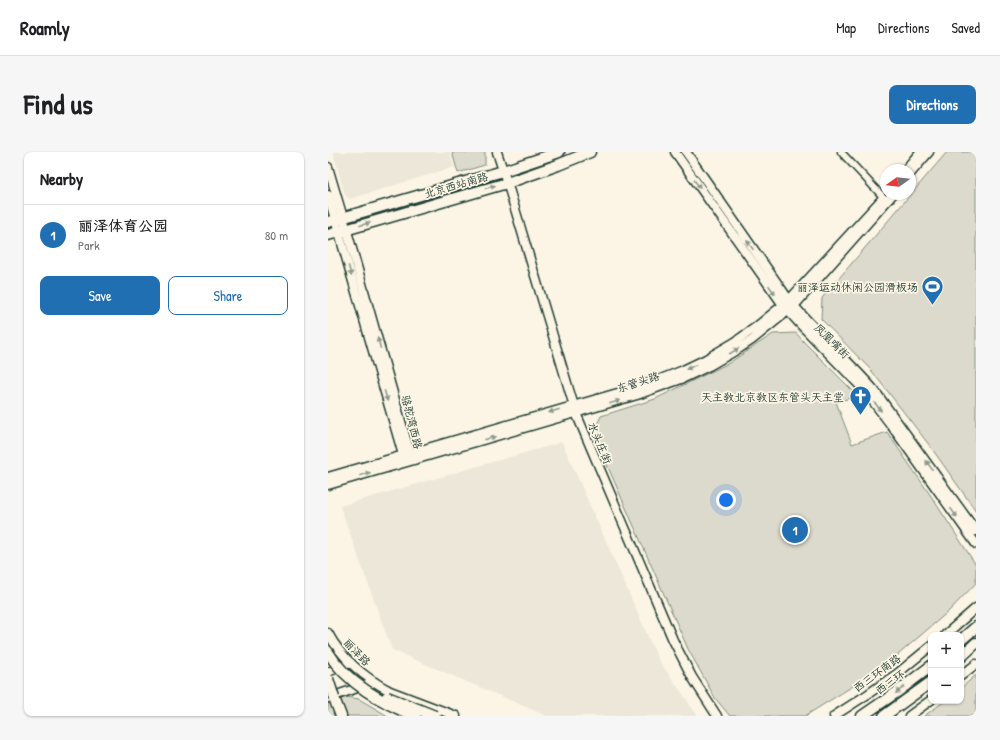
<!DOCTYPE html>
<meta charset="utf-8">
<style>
body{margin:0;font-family:"Patrick Hand","LXGW WenKai TC",sans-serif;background:#f6f6f6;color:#202124}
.controls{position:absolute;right:12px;bottom:12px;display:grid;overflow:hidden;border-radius:8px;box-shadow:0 1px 3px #0004}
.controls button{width:36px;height:36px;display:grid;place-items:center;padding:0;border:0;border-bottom:1px solid #e0e0e0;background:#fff;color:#202124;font:20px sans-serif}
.compass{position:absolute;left:552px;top:12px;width:36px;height:36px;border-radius:50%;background:#fff;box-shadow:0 1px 3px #0004;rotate:255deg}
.you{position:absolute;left:398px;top:348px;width:14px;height:14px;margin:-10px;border:3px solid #fff;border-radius:50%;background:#1a73e8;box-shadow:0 0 0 6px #1a73e833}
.badge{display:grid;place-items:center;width:26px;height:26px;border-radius:50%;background:#1f6fb2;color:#fff;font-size:13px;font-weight:700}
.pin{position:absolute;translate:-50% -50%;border:2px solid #fff;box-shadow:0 1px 4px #0006}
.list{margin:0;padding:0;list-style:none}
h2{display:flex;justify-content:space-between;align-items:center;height:52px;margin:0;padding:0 16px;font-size:17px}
h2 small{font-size:13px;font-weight:400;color:#757577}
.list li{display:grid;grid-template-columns:26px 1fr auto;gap:12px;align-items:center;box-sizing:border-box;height:60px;padding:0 16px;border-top:1px solid #e0e0e0}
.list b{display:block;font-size:15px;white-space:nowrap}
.list p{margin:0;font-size:13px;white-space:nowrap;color:#757577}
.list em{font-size:13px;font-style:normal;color:#757577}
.actions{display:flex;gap:8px;padding:12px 16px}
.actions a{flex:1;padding:9px 0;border:1px solid #1f6fb2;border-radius:8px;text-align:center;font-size:14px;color:#1f6fb2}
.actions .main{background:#1f6fb2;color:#fff}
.map{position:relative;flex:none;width:648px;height:564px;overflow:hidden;border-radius:8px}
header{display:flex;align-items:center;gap:24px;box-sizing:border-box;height:56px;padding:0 20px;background:#fff;border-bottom:1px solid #e0e0e0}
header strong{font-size:19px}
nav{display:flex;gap:22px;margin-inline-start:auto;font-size:14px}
.intro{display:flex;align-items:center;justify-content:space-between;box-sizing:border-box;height:96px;padding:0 24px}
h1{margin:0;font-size:28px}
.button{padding:10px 18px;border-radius:8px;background:#1f6fb2;color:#fff;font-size:14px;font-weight:700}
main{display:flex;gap:24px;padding:0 24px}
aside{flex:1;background:#fff;border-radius:8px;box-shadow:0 1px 3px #0004}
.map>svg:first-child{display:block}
</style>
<header>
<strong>Roamly</strong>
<nav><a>Map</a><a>Directions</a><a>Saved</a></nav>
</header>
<div class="intro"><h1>Find us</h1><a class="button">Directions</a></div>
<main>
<aside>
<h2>Nearby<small></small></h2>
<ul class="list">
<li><span class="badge">1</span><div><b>丽泽体育公园</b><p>Park</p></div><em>80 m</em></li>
</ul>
<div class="actions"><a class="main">Save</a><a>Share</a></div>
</aside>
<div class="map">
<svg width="648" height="564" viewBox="0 0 648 564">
<rect width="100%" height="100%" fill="#fcf5e5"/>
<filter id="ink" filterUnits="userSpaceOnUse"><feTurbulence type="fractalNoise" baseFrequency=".025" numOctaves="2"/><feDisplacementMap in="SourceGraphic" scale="8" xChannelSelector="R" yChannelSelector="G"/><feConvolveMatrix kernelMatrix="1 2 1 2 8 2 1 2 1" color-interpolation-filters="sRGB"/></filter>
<g filter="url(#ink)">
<path fill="#ece7d8" d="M5,0H122L126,15L22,47L17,43Z
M234,290L330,507L370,564H219L64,498L12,354Z"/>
<path fill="#dcdacc" stroke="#7e8c80" d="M124,0H157V13L130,21Z
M619,0H648V359L602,294L543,218L493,167L494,146Z
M468,181L475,189L530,244L508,250L524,292L559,280L603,344L648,413V431L621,459L557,514L477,564H402L387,546L360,497L265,281L273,264L327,247L401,211L445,182Z
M648,523V564H596L617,549H633V536Z
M18,545L31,547L60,564H0V551Z"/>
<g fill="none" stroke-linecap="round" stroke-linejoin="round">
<defs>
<path id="minor" d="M513,0L558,48"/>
<path id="tertiary" d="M169,0L182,40L248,261L345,488L364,525L389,564
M347,0L455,153L472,172L537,239L563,273L648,392
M358,0L461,148C488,180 520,208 547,239L648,379
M0,15L21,86L82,301V305
M577,18L592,0
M582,22L601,0
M0,43L75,303L78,306
M0,325L307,236L330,228L353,219L378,207L407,190L428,175L461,148L554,47
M0,333L309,243L356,226L381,214L412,196L424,188L466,154L565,42
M0,481C13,506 37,526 62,539L128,564
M617,483L648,456
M0,520L23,511
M633,524L648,512
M0,546L47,530
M506,564L540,542L570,521L603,494
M581,564L603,548"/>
<path id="primary" d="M0,70L175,19L211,7L231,0
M0,83L179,31L230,13L262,0"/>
<path id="trunk" d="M633,488L648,475
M633,505L648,491
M6,546L13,564
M534,564L569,540L603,514
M556,564L603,530"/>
</defs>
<use href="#minor" stroke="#1f3d34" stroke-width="9"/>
<use href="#tertiary" stroke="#1f3d34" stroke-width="11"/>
<use href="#primary" stroke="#1f3d34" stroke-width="13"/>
<use href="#trunk" stroke="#1f3d34" stroke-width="13"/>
<use href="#minor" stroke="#fcf5e5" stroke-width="6"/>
<use href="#tertiary" stroke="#fcf5e5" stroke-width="8"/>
<use href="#primary" stroke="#fcf5e5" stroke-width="10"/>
<use href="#trunk" stroke="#fcf5e5" stroke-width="10"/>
<defs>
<path id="trunk-bridge" d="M0,500C19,532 54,550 87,564
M0,527L6,546
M59,545L107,564"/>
</defs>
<use href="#trunk-bridge" stroke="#1f3d34" stroke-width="13" stroke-linecap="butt"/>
<use href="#trunk-bridge" stroke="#fcf5e5" stroke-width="10"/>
</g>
<defs><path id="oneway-solid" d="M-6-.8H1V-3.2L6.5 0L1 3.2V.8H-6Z"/></defs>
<g fill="#8e998c">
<use href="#oneway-solid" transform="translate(369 32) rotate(55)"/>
<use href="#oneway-solid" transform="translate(162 35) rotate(-16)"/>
<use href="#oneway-solid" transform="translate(37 72) rotate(-16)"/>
<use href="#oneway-solid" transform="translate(422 93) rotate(-125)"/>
<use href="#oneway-solid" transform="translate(22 119) rotate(74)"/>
<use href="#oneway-solid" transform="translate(444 138) rotate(55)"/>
<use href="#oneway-solid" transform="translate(51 191) rotate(-106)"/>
<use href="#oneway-solid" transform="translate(406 199) rotate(-31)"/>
<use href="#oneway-solid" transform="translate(363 215) rotate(155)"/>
<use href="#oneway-solid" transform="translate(58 244) rotate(74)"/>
<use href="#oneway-solid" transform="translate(287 250) rotate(-17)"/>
<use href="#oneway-solid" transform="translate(550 255) rotate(52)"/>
<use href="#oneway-solid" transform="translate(226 259) rotate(164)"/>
<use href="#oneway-solid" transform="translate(162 286) rotate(-16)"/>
<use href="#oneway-solid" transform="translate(601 313) rotate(-126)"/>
<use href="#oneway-solid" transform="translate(37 322) rotate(-16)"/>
<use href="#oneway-solid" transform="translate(626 361) rotate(54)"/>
<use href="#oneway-solid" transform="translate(572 538) rotate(143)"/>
</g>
</g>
<defs>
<symbol id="stadium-pin" viewBox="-11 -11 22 30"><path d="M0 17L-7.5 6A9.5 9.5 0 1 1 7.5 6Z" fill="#1f6fb2" stroke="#fcf5e5"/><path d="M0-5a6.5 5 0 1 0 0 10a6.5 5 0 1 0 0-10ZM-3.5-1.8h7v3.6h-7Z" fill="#fff"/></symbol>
<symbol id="church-pin" viewBox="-11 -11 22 30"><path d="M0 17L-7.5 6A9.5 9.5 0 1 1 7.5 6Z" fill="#1f6fb2" stroke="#fcf5e5"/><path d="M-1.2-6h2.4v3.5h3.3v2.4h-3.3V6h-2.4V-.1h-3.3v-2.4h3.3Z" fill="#fff"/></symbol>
</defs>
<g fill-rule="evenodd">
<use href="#stadium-pin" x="592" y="122" width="25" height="34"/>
<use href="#church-pin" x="520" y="232" width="25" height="34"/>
</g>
<g text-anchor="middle" stroke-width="3.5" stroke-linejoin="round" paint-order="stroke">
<g font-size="11" fill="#1f3d34" stroke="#fcf5e5">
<text transform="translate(128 33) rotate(-16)" y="4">北京西站南路</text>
<text transform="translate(504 189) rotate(45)" y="4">凤凰嘴街</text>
<text transform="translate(310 230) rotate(-18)" y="4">东管头路</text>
<text transform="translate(84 270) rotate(76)" y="4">骆驼湾西路</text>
<text transform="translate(272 291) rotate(67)" y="4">水头庄街</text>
<text transform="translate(29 500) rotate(46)" y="4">丽泽路</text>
<text transform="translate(549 521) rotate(-36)" y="4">西三环南路</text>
<text transform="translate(562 530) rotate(-36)" y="4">西三环</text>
</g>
<g font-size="11" fill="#1f3d34" stroke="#fcf5e5" text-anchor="end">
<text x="590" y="139">丽泽运动休闲公园滑板场</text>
<text x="516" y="249">天主教北京教区东管头天主堂</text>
</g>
</g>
</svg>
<div class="controls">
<button>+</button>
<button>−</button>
</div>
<svg class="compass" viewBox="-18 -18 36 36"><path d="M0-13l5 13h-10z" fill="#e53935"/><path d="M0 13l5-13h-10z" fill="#757577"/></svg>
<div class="you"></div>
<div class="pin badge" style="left:467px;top:378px">1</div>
</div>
</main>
